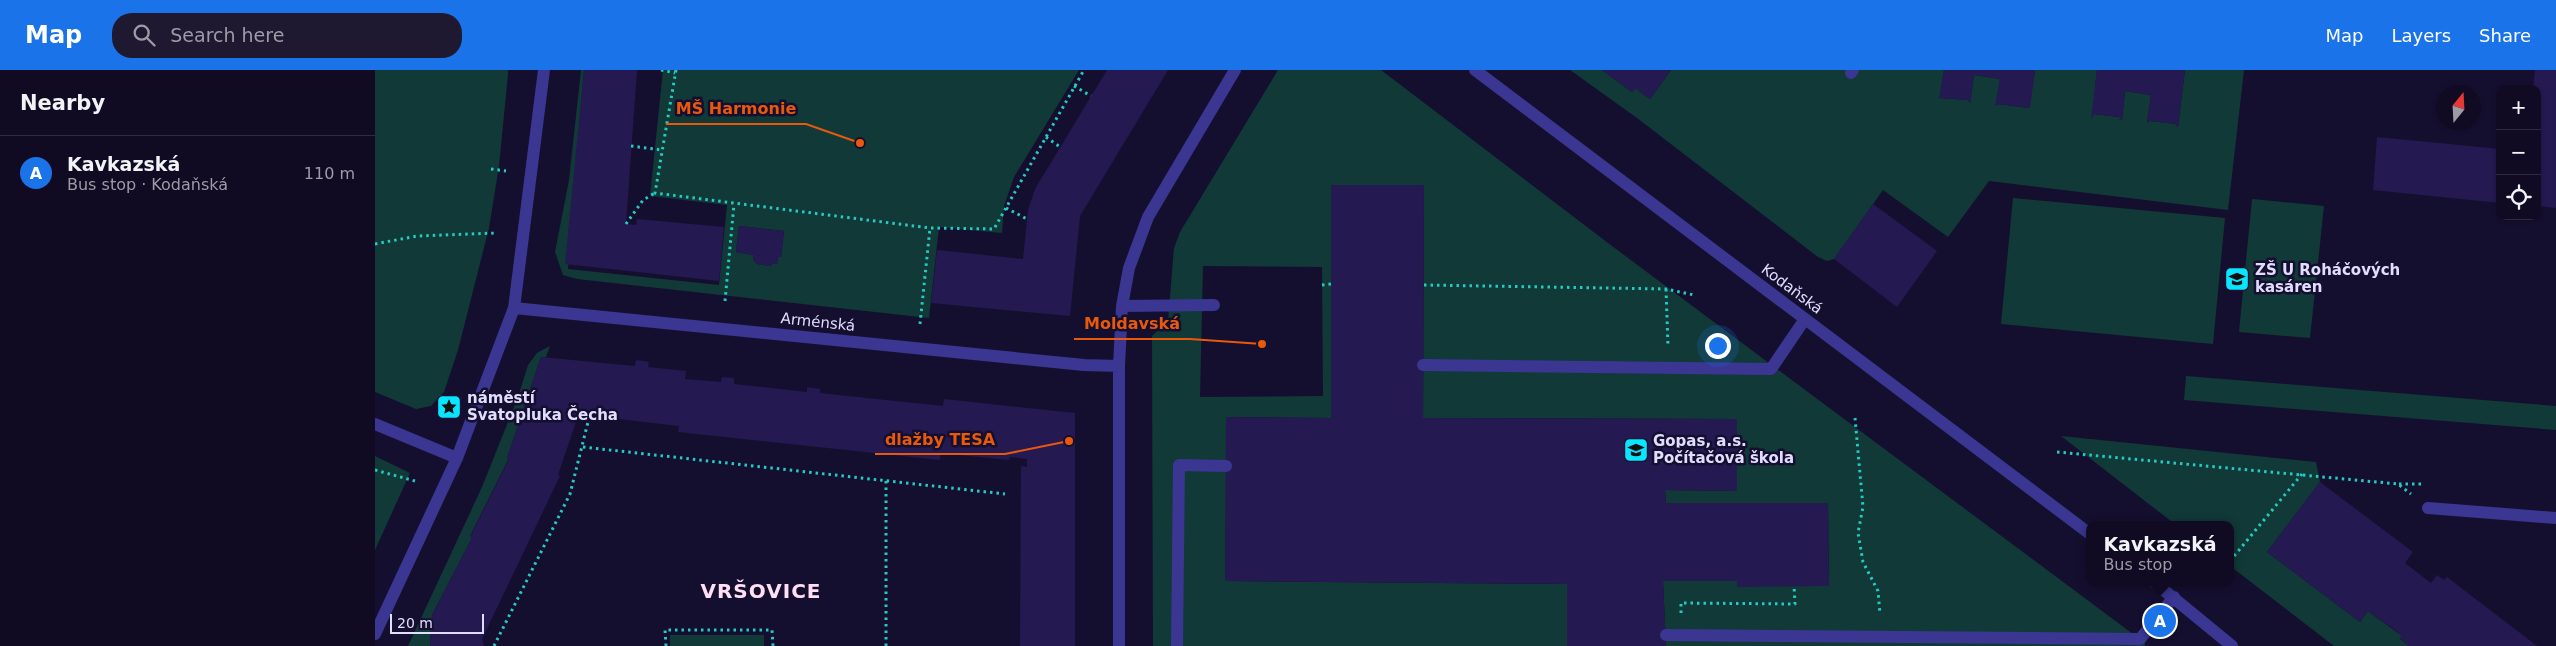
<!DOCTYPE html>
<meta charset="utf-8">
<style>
body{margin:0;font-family:"DejaVu Sans",sans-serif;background:#1e1930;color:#f1f3f6}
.controls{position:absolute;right:15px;top:15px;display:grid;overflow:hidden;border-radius:10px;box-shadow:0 1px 4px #0004}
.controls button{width:45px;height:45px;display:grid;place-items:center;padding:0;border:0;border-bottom:1px solid #302b41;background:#100b23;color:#f1f3f6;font:25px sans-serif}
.compass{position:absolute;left:2061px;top:15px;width:45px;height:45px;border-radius:50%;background:#100b23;box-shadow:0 1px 4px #0004;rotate:18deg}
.scale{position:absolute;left:15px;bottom:12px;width:94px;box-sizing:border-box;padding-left:5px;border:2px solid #e1ddff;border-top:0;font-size:14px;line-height:18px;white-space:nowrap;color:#e1ddff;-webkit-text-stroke:4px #150f2f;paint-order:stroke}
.you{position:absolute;left:1342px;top:275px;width:18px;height:18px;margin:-12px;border:4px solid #fff;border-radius:50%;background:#1a73e8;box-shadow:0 0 0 8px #1a73e833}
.badge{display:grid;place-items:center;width:32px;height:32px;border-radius:50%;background:#1a73e8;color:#fff;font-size:16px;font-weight:700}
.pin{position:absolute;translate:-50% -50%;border:2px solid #fff;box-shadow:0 1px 5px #0006}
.popup{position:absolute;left:1711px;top:451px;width:148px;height:65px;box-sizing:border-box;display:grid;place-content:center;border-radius:10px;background:#100b23;filter:drop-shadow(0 1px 4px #0005);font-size:16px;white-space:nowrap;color:#9c9ba6}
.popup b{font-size:19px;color:#f1f3f6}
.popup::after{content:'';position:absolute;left:50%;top:100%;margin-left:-10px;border:10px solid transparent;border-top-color:#100b23}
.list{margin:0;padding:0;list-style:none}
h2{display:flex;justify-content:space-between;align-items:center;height:65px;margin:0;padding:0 20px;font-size:21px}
h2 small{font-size:16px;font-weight:400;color:#9c9ba6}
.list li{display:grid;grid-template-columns:32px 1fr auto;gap:15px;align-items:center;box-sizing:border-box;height:75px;padding:0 20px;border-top:1px solid #302b41}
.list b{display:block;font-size:19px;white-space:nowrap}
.list p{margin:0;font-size:16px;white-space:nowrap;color:#9c9ba6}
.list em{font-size:16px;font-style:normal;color:#9c9ba6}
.icon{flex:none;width:28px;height:28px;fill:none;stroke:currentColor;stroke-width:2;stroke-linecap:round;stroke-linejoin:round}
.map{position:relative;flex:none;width:2181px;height:576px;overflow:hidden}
header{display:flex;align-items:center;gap:30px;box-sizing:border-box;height:70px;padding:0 25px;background:#1a73e8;color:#fff}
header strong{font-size:24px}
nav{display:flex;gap:28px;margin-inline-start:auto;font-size:18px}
.search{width:350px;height:45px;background:#1e1930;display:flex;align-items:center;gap:12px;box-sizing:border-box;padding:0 18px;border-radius:20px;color:#9c9ba6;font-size:19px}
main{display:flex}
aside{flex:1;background:#100b23}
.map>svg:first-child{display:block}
</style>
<header>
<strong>Map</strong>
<div class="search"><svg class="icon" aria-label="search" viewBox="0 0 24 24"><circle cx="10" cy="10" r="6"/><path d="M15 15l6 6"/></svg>Search here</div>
<nav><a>Map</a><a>Layers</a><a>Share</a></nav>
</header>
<main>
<aside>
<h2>Nearby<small></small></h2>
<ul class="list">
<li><span class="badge">A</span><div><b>Kavkazská</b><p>Bus stop · Kodaňská</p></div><em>110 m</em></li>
</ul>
</aside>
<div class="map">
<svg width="2181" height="576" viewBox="0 0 2181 576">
<rect width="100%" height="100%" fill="#150f2f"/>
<path fill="#113938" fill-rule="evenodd" d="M0,0H133V4L124,96L114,158L83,280L69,322L56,336L41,339L0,322Z
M206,0H209L193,199L344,215L352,135L275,126L288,0H704L639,107L629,136L627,163L564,157L554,248L202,209L188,205L180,182L194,110ZM364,156L409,161L406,186L403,187L402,194L397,193L396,196L382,194L378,189L379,185L361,182Z
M903,0H1006L1237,176L1770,573V576H1291L1288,511H1362L1419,516H1454L1453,433H1291L1290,420L1362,421V349L1048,348L1049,116L956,115V348L852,347L850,511L1192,514V576H778L777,266L793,251L799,178L805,162ZM828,196L947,197L948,326L825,327Z
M1195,0H1227L1257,22L1260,18L1275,29L1296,0H1569L1565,28L1593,30L1595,33L1599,5L1625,9L1621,36L1623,34L1654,38L1660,0H1722L1717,46L1719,44L1745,47L1747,50L1750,21L1776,25L1772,53L1775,51L1801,54L1803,57L1810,0H1869L1853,140L1614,111L1573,167L1508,120L1459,189L1452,191L1443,187L1262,48Z
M1638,128L1850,148L1838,274L1626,254Z
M1877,129L1949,136L1935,268L1864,262Z
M175,276L171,287H166L132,388H134L95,466L97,468L57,545L55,576H33L107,417L143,327L153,295L162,283Z
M1811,306L2181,336V360L1809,330Z
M1686,366L1941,392L1945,412L1892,482L1985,552L1993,541L2027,566L2025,569L2034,576H1959L1855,496V455H1801Z
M0,386L35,403L0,480Z
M295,565H389V576H295Z"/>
<path fill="#251951" d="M209,0H262L251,154L261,155L262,149L349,157L344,211L190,194Z
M732,0H793L705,146L695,246L556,233L562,180L648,189L653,140L660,119Z
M1227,0H1296L1275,29L1260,18L1257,22Z
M1569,0H1660L1655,38L1623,34L1620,36L1625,9L1599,5L1595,33L1593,30L1564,28Z
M1722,0H1810L1803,57H1801V54L1775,51L1772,53L1776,25L1750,21L1747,50H1744L1745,47L1719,44L1716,50Z
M2160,0H2181V138L2162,136V19H2158Z
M2002,67L2125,79V133L1998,120Z
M956,115H1049L1048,348L1362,349V421L1290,420L1291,433H1453L1454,516L1362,517V511H1288L1291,576H1192V514L850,511L851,347L956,348Z
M1498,134L1562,181L1522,237L1459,189Z
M364,156L409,161L406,187H403L402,194L397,193L396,196L382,194L378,189L379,185L361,182Z
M166,287L260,296L261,290L274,292L273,297L311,301L310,309L346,312L347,307L359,308V314L432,322V317L445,319V323L482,327L568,336L569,329L700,343V576H645L646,396L652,397V389L635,387L634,390L565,383V390L303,362L304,356L217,346L218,341L205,340L183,405L185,406L107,569L109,576H55L57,545L97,468L95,467L134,389L132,388Z
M1945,412L2038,482L2030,493L2056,513L2062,505L2069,510L2072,507L2162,576H2034L2025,569L2027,566L2020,560L1993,541L1985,552L1892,482Z"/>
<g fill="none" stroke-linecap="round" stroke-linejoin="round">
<path stroke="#25cbc2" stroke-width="3" stroke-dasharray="2.5 4" stroke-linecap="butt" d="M286,0L300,3
M301,0L280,123L555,158L619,159L709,0
M699,16L716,26
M671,67L685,77
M256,76L287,80
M116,99L131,101
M631,138L652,149
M251,154L268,130L280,123
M0,174L42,166L122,163
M947,215L956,214
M1049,215L1291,219L1319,225
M1291,219L1293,276
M350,231L359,134
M545,254L555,158
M1480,348L1488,437L1483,463L1488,492L1503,521L1505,544
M208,377L630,424
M1682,382L2023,414L2036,424
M0,400L40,411
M2024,414H2050
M1855,491L1927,404
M1306,543V533L1420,534L1419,516
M119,576L195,424L213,352
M291,576L290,560H397L398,576
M511,576V411"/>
<path stroke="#3a3692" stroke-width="12" d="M1100,0L1715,464
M1476,3L1478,0
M747,236L839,235
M139,238L709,295L744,296
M1048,295L1396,299L1430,249
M0,354L82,388
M2053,438L2181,448
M1779,512L1857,576
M0,564L82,388L139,238L169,0
M1291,565L1765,569L1799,527
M744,576V296L747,236L754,198L773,147L860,0
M802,576L804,395L851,396"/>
</g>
<defs>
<symbol id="school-square" viewBox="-11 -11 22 22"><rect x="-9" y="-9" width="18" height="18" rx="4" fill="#09e4ff" stroke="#150f2f"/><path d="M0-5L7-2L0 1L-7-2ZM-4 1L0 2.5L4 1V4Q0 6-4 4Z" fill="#111"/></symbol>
<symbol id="sight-square" viewBox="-11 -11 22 22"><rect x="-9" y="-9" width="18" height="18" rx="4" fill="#09e4ff" stroke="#150f2f"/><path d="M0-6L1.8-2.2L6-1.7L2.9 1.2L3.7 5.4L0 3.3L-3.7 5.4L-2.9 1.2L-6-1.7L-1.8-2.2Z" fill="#111"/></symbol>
</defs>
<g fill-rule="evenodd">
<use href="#school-square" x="1848" y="195" width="28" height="28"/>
<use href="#sight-square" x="60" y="323" width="28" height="28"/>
<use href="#school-square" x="1247" y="366" width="28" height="28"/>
</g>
<g text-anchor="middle" stroke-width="5" stroke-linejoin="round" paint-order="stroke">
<g font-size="15" font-weight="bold" fill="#e1ddff" stroke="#150f2f" text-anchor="start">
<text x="1880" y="205">ZŠ U Roháčových<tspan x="1880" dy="17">kasáren</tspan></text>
<text x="92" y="333">náměstí<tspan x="92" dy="17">Svatopluka Čecha</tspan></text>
<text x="1278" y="376">Gopas, a.s.<tspan x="1278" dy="17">Počítačová škola</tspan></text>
</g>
<g font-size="15" fill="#e1ddff" stroke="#150f2f">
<text transform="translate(1417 219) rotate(37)" y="5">Kodaňská</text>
<text transform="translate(443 252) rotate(6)" y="5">Arménská</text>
</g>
<g font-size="20" font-weight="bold" letter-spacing="1" fill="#ffdff3" stroke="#150f2f">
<text x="386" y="528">VRŠOVICE</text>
</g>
</g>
<path fill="none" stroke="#e8590c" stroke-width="2" d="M485 73L431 54H291M887 274L815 269H699M694 371L630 384H500"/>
<g fill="#e8590c" stroke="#150f2f" stroke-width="2">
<circle cx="485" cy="73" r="5"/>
<circle cx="887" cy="274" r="5"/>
<circle cx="694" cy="371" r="5"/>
</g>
<g font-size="16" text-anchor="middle" font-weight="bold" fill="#e8590c" stroke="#150f2f" stroke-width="5" stroke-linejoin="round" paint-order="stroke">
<text x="361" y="44">MŠ Harmonie</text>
<text x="757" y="259">Moldavská</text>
<text x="565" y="375">dlažby TESA</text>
</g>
</svg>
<div class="controls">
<button>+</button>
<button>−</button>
<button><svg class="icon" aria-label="locate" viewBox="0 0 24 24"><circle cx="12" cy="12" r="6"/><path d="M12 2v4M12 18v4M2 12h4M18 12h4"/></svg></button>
</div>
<svg class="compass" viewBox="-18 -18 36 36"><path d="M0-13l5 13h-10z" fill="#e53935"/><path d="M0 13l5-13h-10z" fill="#9c9ba6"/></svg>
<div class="scale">20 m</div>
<div class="you"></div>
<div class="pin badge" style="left:1785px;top:551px">A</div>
<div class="popup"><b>Kavkazská</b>Bus stop</div>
</div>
</main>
